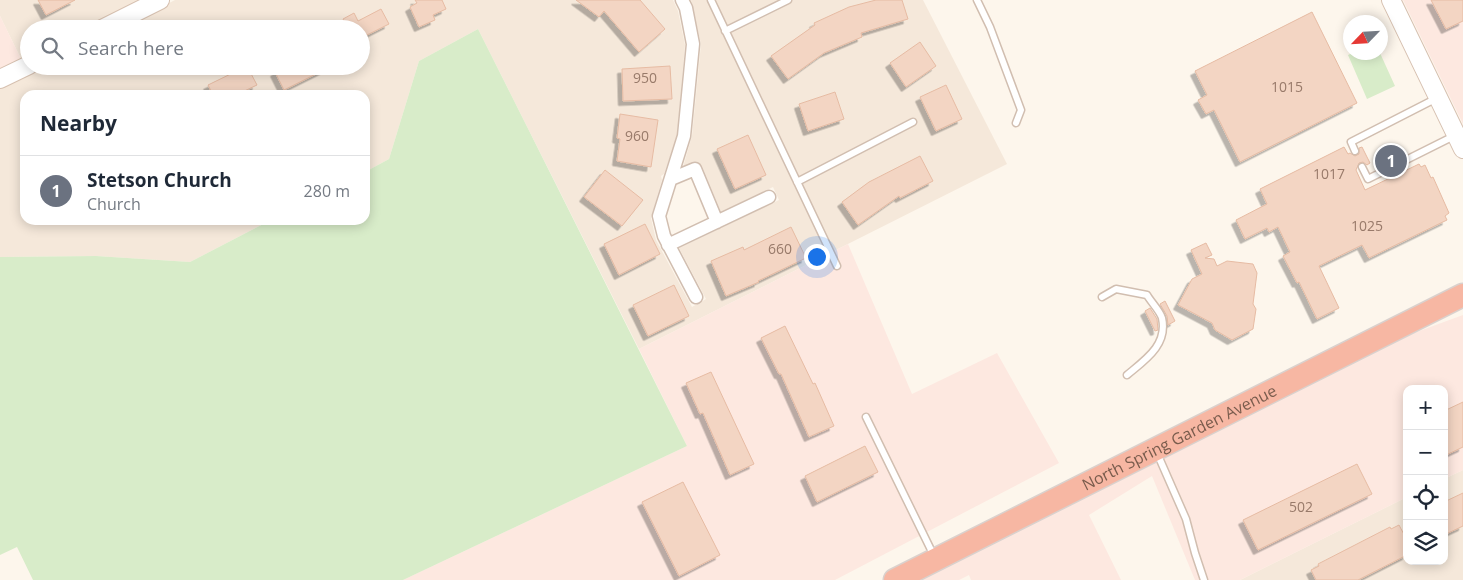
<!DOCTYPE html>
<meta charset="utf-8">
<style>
body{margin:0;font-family:"Open Sans",sans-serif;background:#f6f6f7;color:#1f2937}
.controls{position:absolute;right:15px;bottom:15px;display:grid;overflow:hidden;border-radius:10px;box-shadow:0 2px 12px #0003}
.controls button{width:45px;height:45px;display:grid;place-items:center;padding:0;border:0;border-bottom:1px solid #e0e1e3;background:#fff;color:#1f2937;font:25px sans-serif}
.compass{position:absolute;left:1343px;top:15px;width:45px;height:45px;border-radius:50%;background:#fff;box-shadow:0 2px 12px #0003;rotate:245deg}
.you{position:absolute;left:816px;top:256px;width:18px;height:18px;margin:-12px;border:4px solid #fff;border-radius:50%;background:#1a73e8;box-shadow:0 0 0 8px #1a73e833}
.badge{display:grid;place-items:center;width:32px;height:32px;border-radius:50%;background:#0f766e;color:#fff;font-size:16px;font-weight:700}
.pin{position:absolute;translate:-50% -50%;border:2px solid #fff;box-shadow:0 1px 5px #0006}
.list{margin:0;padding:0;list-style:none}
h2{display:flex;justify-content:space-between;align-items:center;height:65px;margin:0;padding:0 20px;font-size:21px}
h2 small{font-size:16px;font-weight:400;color:#747a83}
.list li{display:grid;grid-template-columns:32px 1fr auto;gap:15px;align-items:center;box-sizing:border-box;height:70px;padding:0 20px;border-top:1px solid #e0e1e3}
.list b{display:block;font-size:19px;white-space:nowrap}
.list p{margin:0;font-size:16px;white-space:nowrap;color:#747a83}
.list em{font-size:16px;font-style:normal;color:#747a83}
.icon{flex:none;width:28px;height:28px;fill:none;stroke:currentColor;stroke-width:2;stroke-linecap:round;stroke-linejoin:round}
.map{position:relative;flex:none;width:1463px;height:580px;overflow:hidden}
.search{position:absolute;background:#fff;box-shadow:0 2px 12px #0003;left:20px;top:20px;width:350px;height:55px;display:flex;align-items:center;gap:12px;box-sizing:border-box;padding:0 18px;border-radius:28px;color:#747a83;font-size:19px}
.panel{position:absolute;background:#fff;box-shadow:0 2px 12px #0003;left:20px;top:90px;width:350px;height:135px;border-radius:15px}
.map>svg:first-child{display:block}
</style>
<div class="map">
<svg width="1463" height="580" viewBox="0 0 1463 580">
<defs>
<filter id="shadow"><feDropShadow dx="-4.5" dy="4.5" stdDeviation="0" flood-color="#0004"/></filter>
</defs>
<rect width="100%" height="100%" fill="#fdf6ec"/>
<path fill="#f5e8da" d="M0,0H144L86,29H29V57L22,61L0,16Z
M175,0H673L678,11L685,45L677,136L664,174L661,176L662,180L651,218L656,240L692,307L706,299L679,248L779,200L773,187L721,212L702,166L692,163L683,167L692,136L701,44L691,0H923L1007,164L639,349L478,29L419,61L389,159L365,172V95H25V220H271L190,262L96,256L0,257V87L42,66H361V29H118Z
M1463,470V580H1240L1407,497V561H1444V479Z"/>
<path fill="#fde8e0" d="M1403,0H1463V124Z
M0,16L22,61L0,71Z
M848,244L912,394L997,353L1059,463L835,580H403L687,446L639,349Z
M1463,315V470L1444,479V389H1407V497L1240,580H1195L1152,476L1089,515L1121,580H971L969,575L959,580H910L1373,348Z"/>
<path fill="#d8ecc9" d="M478,29L687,446L403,580H33L17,547L0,555V257L96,256L190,262L271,220H365V172L389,159L419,61Z
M1354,52L1380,53L1395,86L1367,99L1348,55Z"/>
<path fill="#f3d5c3" stroke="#e6bba3" filter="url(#shadow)" d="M38,0H75L46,15Z
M415,0H442L446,9L433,15L435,20L419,27L410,7L417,3Z
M576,0H640L665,29L639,52L604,11L599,17Z
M876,0H902L908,19L861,33L862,37L824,53L788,79L771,56L815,25L814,23L849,7Z
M1431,0H1463V21L1446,29Z
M381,9L389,24L361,38V29H344L347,27L343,19L354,13L358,21Z
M1312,12L1357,103L1240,162L1214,110L1206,114L1198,100L1207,95L1195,71Z
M920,42L936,66L906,87L890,63Z
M247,66L257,85L236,95H213L208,85Z
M285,66H332L284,90L275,72Z
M670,66L672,99L623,101L622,69Z
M946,85L962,119L936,131L920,97Z
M835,92L844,119L808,131L799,104Z
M620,114L658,120L651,167L617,161L620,139L617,138Z
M748,135L766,175L735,189L717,149Z
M1344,147L1348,154L1350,153L1355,156L1359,154V148L1362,147L1370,163L1367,165L1363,162L1359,163L1356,170L1365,190L1419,164L1421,167L1425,165L1431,178L1433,177L1449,213L1445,216L1447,220L1369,258L1362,245L1319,266L1339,308L1317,319L1299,282L1297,283L1283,256L1290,252L1278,227L1269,232L1267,228L1245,239L1236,220L1267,204L1260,189Z
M920,156L933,181L900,198L899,196L858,225L842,202L869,182Z
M605,170L643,200L622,226L584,197Z
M645,224L660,254L619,275L604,244Z
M791,227L806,258L758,281L759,282L726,296L711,261L743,247L744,250Z
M1206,243L1212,255L1205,258L1214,259L1217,266L1227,261L1253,264L1257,273L1253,304L1256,309L1253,329L1232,340L1215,330L1212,323L1178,305L1192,279L1202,274L1191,250Z
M674,285L689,316L648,336L633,305Z
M1165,301L1175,321L1168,325L1167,316L1160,304Z
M1150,308L1157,319L1158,330L1155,331L1145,311Z
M785,326L813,384L815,383L834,426L809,437L781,374H779L761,338Z
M711,372L754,464L730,475L703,413L700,414L686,383Z
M1463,402V447L1444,456V411Z
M865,446L878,472L817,502L805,476Z
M1357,464L1372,494L1258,550L1243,520Z
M683,482L720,555L679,576L642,502Z
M1463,493V526L1444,535V502Z
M1399,525L1407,540V555L1358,580H1316L1311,570L1319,566L1318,564L1390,527L1391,529Z"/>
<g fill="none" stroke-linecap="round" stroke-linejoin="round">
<defs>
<path id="lane" d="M711,0L837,266
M977,0L990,27L1021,110L1016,123
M725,31L788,0
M1355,151L1351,142L1437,98
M1362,167L1368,179L1456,135
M797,182L913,122
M1102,297L1116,289L1147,295C1151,302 1160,311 1162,318C1168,345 1145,360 1127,375
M866,417L934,556
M1157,453L1186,519L1195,553L1204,580"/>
<path id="street" d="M682,0L686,8L693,44L684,136L659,216L664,236L696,297
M671,179L695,169L717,222
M668,245L769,197"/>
<path id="secondary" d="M1391,0L1463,149
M102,29L160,0
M0,79L29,65"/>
<g id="highway">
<path id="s1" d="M895,580L1463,295"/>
</g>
</defs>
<use href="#lane" stroke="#d1beb0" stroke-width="9"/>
<use href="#street" stroke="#d1beb0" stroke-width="15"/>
<use href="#secondary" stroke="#d6c0b0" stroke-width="20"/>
<use href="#highway" stroke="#dad1cd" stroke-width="25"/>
<use href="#lane" stroke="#fff" stroke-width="6"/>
<use href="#street" stroke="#fff" stroke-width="12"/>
<use href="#secondary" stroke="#fff" stroke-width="18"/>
<use href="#highway" stroke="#f7b7a3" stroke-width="22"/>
</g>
<g text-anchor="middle" stroke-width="4" stroke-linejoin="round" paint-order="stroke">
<g font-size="14" fill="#987a6a">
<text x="645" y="83">950</text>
<text x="1287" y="92">1015</text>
<text x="637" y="141">960</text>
<text x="1329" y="179">1017</text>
<text x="1367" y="231">1025</text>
<text x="780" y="254">660</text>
<text x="1301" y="512">502</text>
</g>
<g font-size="16" fill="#7a5c4d" stroke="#fffaf3">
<text dy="6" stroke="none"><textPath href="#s1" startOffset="318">North Spring Garden Avenue</textPath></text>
</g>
</g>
</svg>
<div class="controls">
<button>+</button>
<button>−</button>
<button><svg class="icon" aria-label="locate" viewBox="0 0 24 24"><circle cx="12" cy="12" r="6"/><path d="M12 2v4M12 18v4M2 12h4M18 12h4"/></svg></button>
<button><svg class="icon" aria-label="layers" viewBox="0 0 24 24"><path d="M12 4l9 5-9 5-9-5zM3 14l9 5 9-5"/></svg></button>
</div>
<svg class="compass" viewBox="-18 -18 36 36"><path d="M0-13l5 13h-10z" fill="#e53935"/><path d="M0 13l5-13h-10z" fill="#747a83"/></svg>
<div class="you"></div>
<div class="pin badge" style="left:1391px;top:161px;background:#6b7280">1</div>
<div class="search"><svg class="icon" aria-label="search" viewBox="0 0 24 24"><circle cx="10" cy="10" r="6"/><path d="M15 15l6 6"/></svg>Search here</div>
<section class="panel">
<h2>Nearby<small></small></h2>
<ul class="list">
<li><span class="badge" style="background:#6b7280">1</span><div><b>Stetson Church</b><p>Church</p></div><em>280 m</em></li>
</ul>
</section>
</div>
